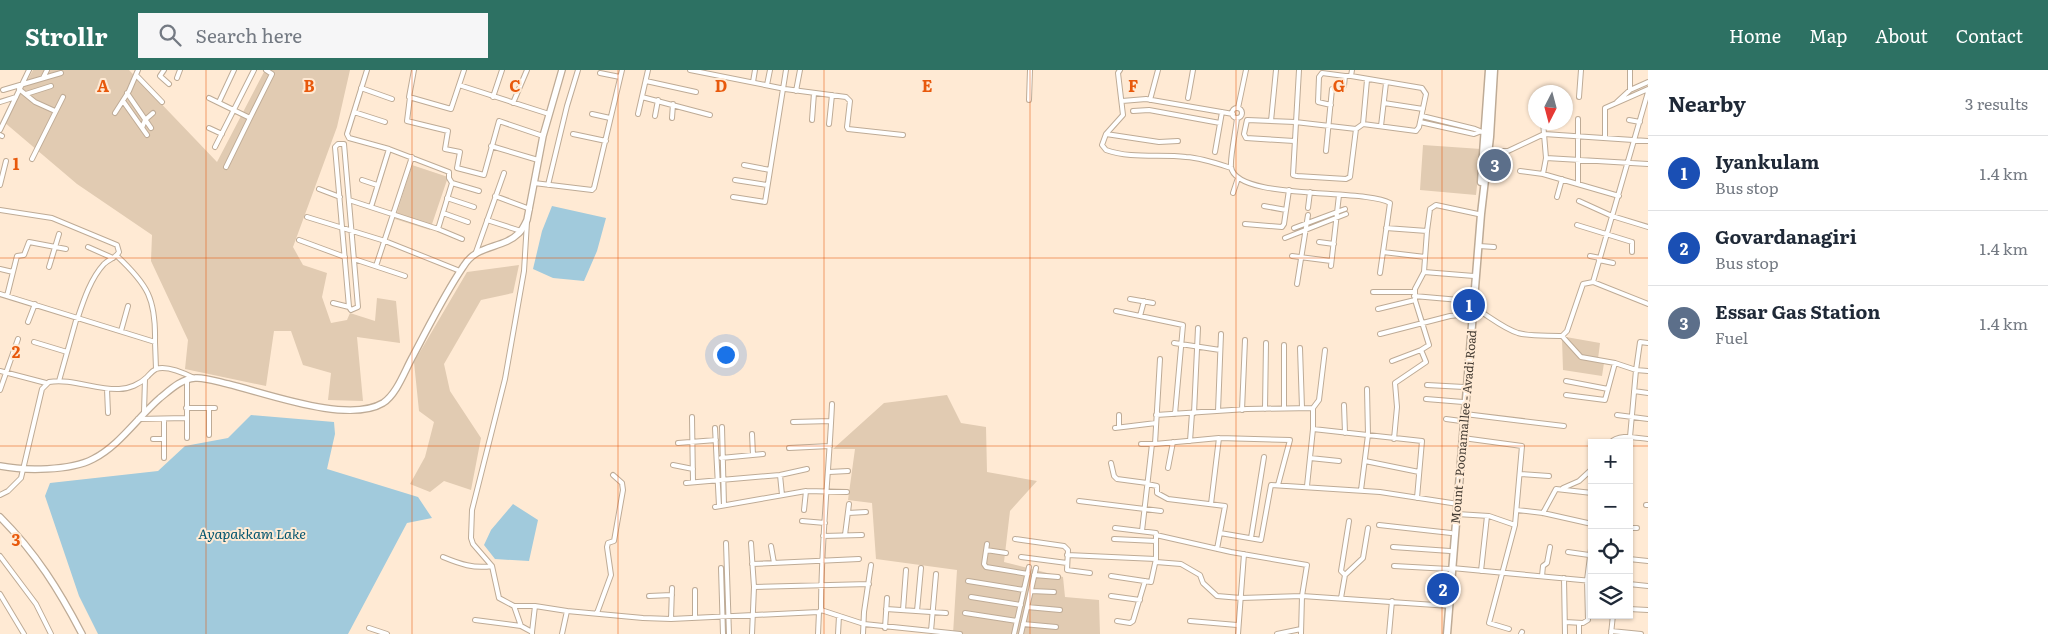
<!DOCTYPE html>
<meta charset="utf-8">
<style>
body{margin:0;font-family:Literata,serif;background:#f6f6f7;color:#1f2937}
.controls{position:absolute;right:15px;bottom:15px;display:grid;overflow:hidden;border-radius:0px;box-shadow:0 1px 4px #0004}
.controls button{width:45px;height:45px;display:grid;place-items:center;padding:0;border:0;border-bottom:1px solid #e0e1e3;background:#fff;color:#1f2937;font:25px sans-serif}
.compass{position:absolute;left:1528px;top:15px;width:45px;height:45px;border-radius:50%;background:#fff;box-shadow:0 1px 4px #0004;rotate:186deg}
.you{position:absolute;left:725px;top:284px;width:18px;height:18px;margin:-12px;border:4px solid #fff;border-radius:50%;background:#1a73e8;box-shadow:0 0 0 8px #1a73e833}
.badge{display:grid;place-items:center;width:32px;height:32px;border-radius:50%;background:#2d7163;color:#fff;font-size:16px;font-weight:700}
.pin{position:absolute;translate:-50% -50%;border:2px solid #fff;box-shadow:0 1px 5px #0006}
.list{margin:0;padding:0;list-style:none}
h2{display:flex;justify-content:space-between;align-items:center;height:65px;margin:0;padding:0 20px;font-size:21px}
h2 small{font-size:16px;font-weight:400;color:#747a83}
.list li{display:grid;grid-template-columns:32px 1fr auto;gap:15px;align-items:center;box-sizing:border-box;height:75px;padding:0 20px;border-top:1px solid #e0e1e3}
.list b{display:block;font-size:19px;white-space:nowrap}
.list p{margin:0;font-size:16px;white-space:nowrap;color:#747a83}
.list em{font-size:16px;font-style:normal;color:#747a83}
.icon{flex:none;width:28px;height:28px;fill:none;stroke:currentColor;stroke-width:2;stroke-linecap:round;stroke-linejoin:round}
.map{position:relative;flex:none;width:1648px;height:564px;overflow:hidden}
header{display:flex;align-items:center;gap:30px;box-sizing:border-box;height:70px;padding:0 25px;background:#2d7163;color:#fff}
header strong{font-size:24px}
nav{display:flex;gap:28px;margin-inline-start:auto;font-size:18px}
.search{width:350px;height:45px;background:#f6f6f7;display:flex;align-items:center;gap:12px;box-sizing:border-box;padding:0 18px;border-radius:0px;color:#747a83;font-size:19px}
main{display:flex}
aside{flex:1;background:#fff}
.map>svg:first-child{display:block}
</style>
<header>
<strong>Strollr</strong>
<div class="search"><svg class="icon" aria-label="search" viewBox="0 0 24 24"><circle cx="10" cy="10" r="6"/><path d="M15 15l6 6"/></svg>Search here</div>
<nav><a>Home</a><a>Map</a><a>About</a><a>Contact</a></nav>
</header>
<main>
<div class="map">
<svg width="1648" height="564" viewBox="0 0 1648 564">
<rect width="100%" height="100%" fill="#ffead4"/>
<path fill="#e1cbb2" d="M33,0H129L217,92L265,0H350L337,57L293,177L303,195L327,203L322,227L331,253L347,250L350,243L375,251L377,228L396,231L400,273L357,267L363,331L328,330L331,303L303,295L291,261H274L266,316L185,299L188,270L151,191L152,165L77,114L4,52Z
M1423,75L1481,79L1476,125L1420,120Z
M412,95L448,107L430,160L395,149Z
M519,195L513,223L481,230L444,294L450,321L481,368L471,420L444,411L430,422L410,414L425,387L434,352L419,341L414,292L467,202Z
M1566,267L1600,273L1598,289L1580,284Z
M1562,268L1580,289L1604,293L1602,306L1563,300Z
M947,325L961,353L986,357L987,402L1037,411L1010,441L1004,492L1063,507L1065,527L1099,530L1100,564H953L957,500L876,489L872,433L848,430L855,379H833L884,333Z"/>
<path fill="#a1cadc" d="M552,136L606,148L597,181L584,211L553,208L533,199L542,161Z
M251,345L334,352L335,364L327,399L418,427L432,448L407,453L348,564H98L79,526L45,426L50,413L158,401L185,376L228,368Z
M513,434L538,450L529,491L495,489L484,475L491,460Z"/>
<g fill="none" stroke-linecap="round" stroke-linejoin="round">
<defs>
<path id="street" d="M164,0L160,6L169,14
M367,0L347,64L349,68L389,79L449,102V108L452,113
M414,0L409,27L451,39L464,0
M690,0L785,19L846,27L850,31L847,57L848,59L903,65
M1120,0L1118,3L1123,45L1106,64L1102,75L1106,80C1131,89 1160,84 1186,87C1202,88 1216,93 1231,98
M1299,0L1293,105L1297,106L1346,109L1350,107L1356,59
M600,3L620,7
M136,5L162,32
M43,8L47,0
M177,8L180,0
M646,11L696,22
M753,12L755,0
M459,15L549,44
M767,15L770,0
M361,18L392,29
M19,19L35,32L55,41
M3,20L61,3
M1630,20V0
M796,21L800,0
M127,23L151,58
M26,24L51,16
M410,27L407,51L448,61L445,79L460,82L457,98L484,105L499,51L543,66
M493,27L502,0
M642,27L710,45
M1579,27L1581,0
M209,28L250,48L272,4L266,0
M1188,28L1193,0
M1029,30L1030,0
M1150,30L1158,0
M123,31L147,65
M1122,31L1146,29L1233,44
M0,32L16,27
M219,32L234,0
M1617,32L1630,20L1648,12
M513,33L527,0
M1384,33L1423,39
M1331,35L1318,32L1319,7L1322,3L1345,6
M1238,38L1246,0
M1232 43a5 5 0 1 1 10 0a5 5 0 1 1-10 0Z
M1133,41L1149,40L1220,53
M354,42L385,52
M115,43L129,21L138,0
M592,44L610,48
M638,44L648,0
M655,46L658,30
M1422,46L1475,59L1485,63
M672,48L673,34
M1237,48C1236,60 1230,86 1231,97C1236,131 1365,118 1390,133L1380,203
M812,50L814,23
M1629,50L1640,52
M1271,51L1276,0
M1420,52L1474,64L1479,62
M1543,52L1544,64L1648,71
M829,54L832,25
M1363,54L1367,10
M1381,56L1386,13
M142,58L145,50L153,43
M209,58L222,64
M0,60L29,0
M573,64L606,71
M1106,64L1159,72L1178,71
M0,65L2,66
M1605,67V38L1648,19
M1294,71L1246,68L1244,64L1247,50L1295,52L1356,59L1363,54L1416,61L1419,57L1426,24L1422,18L1351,6L1352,0
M338,74H344L358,237L351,240L349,237L335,77Z
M491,76L538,90
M215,77L254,0
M1326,81L1332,19L1344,16L1345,6H1351
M1487,81H1508L1544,64L1546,88L1543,104
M1215,82L1222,42
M1546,88L1648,94
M32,89L63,27
M744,95L770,100
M226,97L250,48
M1520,101L1543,104L1619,126
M362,110L377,115
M735,110L767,115
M534,113L592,120L594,118L622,0
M1578,113V49
M0,115L6,91
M548,115L567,36L578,0
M319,119L340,127
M1233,123L1238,108
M495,126L530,139
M733,127L765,132L786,0
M1557,127L1562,109
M447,128L474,137
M349,130L438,159L452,113L479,121
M1579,131L1612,146L1648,157
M1264,136L1286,140
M371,137L389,79
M1308,138L1310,122
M0,140L52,148L117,175L119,182C116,188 109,189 104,194C91,208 84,229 78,247
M443,143L468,152
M307,147L385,171L460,201
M487,150L521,161
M527,152L524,201L505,309L472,440L471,468L473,474L492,496L499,528L514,536L521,556L532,562V564
M1245,154L1282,157L1284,154L1289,120
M1577,155L1632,172
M1294,158L1345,139
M1386,158L1427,161L1430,139L1436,135L1478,144
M438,159L462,169
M1285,168L1346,144
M299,170L345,187
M1319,172L1334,174
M1479,176L1494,177
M88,177L113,188
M476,182L504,103
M1383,182L1425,187
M1632,182V172
M117,186C148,215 156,229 155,272
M1292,186L1331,191
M1590,186L1600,188
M354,189L405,206
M1599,190L1613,193
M376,196L412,87
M1331,196L1339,125
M49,197L59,164
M0,199L13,202
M1424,202L1474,206
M1593,212L1648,22
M1297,214L1308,145
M1373,222H1414
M0,224L155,272L156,299
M7,226L17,186L24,185L29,172L66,179
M1414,226L1471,231
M1130,229L1153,233
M1415,230V219L1424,202L1427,161
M333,233L349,237
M1473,237C1488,245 1502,258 1518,263C1532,267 1548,265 1562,266L1567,261L1583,214L1593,212L1648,234
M1378,239L1415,230L1429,275L1421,280L1426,292L1395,313L1397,337L1394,369
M1116,241L1183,255L1175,344
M1140,246L1144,231
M28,252L35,234
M121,261L128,236
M1380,264L1450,246L1470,244
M1562,266L1581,287L1615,293L1636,300L1648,301
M34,272L67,282
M1174,273L1220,280
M1300,278L1302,338
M1392,291L1421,280
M0,301L46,313
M59,311L77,247
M1566,311L1608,319
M1427,315L1464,317
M107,319L108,343
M0,320L18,269
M1634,321L1648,323
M1566,325L1605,330L1615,293
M1426,329L1463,332
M1344,335L1345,363
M186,338H215
M209,338V365
M1284,338V275
M1313,338L1319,330L1325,280
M1265,339L1266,273
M1242,340L1245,270
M1218,341L1221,264
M144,342L145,309
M1194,343L1198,258
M1465,344L1564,356
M1119,345V357
M1156,345L1247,339L1313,338V359L1307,416
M1617,345L1648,349
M692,347L693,412
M138,349L186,348
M164,349V388
M1446,349L1461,351
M793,352L831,351
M722,357L724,435
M715,358L719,436
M1115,358L1156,353
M1313,359L1422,371L1417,428
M752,364L753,385
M1630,367L1636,300L1640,272L1648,273
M187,368V311
M1463,368L1522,376L1515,455L1489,553L1509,559
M153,369H164
M1190,371L1192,343
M678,373L716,370
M1610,373C1619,363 1636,368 1648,369
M1141,374H1152
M1155,374L1219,368L1290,370L1278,415
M789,378L830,376
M721,388L763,384
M1310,388L1339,391
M1365,391L1419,402
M1111,393L1114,406L1117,409L1147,413
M673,395L693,399
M1168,398L1173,372
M829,402L848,401
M1521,404L1549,406
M780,405L782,425
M686,413L780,405L807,399
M1147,414L1157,416V423L1168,429L1225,436L1217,479
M1563,418L1579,411L1592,399
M1361,420L1368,365L1367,319
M0,425L8,421L21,408L42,319L49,312C71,308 96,320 119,319C129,319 140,314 147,307C150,304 152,301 156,299C167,295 184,303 194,308
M1079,431L1161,441
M1211,434L1219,368
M1646,435H1648
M715,437L806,421L847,422
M804,440L806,421
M1517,440L1543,443L1592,454
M848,443L866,442
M1543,443L1556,419L1592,423
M1457,444L1489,446L1515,455
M802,451L825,453
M1379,455L1451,463
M1629,458H1637
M1142,461L1152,374H1155L1160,289
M1220,463L1261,470L1271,415L1380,422L1458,434
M845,465L849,434
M1156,465L1231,482L1307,495L1302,526L1301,564
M823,466L862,465
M1251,468L1264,387
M1015,469L1064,476L1068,480L1067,500L1090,503
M1114,469L1156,471
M726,473L729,564
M751,473L754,517L752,564
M987,474L984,494L986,497L1028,504
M771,476L774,493
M1393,477L1450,481
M986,480L1006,483
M1568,482L1589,485
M1067,485L1156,489
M0,486L36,534L51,564
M443,487C460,494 474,499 492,496
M1021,487L1067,493
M1629,489L1648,491
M1156,492L1181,494L1200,505L1203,513L1217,526L1241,528L1302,526L1450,536
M752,494L859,489
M1394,496L1449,499
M721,498L723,564
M1452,498L1592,511
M1481,501L1487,446
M1034,505L1058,507
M1345,505L1341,501L1349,451
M1111,506L1151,512L1156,489V463L1115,458
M1542,506L1543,496L1547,493L1550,477
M1564,508L1565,564
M968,511L1024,520
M1629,514L1648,516
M754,517L869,514
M695,520V548
M1031,521L1054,522
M0,524L24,564
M649,526L672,525
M1111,526L1140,530
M971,527L1021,535
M1341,528L1345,505L1363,488L1368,458
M514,536H535
M1027,537L1060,540
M886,539L946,543
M1629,539L1648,540
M821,540C821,471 829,402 832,334
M903,540L906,500
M917,541L921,498
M597,543L611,505L607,477L608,473L614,471L623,420L622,413L613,405
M965,543L1017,551
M671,549L672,518
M475,550L521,556
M1117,551L1130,553L1133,551L1145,511
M1190,551L1237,555
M1565,552L1583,553L1588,550L1587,510L1592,471
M1579,553V564
M1023,554L1056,557
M369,558L387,564
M885,558L887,528
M931,561L936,504
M1611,561L1641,564
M532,562L535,536L567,541
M562,564L567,541L643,548L671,549L819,542L821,540L864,554L960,564
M818,564L819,542
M838,564L839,546
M863,564L864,542L871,495
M1014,564L1029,497
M1021,564L1036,498
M1238,564L1244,484
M1277,564L1301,559
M1389,564L1392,531
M1521,564L1522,562
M1611,564L1613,545"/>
<path id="secondary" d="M0,396C25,401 70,401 93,389C119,376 138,347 160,328C170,320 181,309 195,308C205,307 218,312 228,314C266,323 348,354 383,333C397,324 405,300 413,286C429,256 444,225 463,197C477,173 502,180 519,163C523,159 525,154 527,150L543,66L562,0
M0,447C36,483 59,520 82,564"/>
<path id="primary" d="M1481,112L1489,0
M1447,564L1481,144L1490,67L1494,0"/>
</defs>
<use href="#street" stroke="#beab96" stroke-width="6"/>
<use href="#secondary" stroke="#beab96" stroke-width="8"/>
<use href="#primary" stroke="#beab96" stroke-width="9"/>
<use href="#street" stroke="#fff" stroke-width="4"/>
<use href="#secondary" stroke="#fff" stroke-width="5.5"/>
<use href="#primary" stroke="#fff" stroke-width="6"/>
</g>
<path fill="none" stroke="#e8590c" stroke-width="1" stroke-opacity="0.55" d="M206,0V564M412,0V564M618,0V564M824,0V564M1030,0V564M1236,0V564M1442,0V564M0,188H1648M0,376H1592M1629,376H1648"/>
<g text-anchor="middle" stroke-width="4" stroke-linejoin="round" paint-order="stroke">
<g font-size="12" fill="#433b32" stroke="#ffead4">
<text transform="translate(1464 357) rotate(-85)" y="4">Mount - Poonamallee - Avadi Road</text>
</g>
<g font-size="14" font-style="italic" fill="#03556f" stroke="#ffead4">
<text x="252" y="469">Ayapakkam Lake</text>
</g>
</g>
<g font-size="16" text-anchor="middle" font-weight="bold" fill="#e8590c" stroke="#ffead4" stroke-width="4" stroke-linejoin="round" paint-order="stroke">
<text x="103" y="22">A</text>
<text x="309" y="22">B</text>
<text x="515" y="22">C</text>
<text x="721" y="22">D</text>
<text x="927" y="22">E</text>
<text x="1133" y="22">F</text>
<text x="1339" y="22">G</text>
<text x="16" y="100">1</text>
<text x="16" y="288">2</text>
<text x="16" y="476">3</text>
</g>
</svg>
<div class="controls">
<button>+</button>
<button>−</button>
<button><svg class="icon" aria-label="locate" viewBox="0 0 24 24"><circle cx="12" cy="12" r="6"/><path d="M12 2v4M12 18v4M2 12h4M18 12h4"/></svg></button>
<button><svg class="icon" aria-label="layers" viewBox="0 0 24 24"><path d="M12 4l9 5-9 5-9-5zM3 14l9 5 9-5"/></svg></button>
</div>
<svg class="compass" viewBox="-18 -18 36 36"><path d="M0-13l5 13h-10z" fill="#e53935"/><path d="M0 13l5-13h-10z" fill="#747a83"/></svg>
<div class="you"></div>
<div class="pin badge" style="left:1469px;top:235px;background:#1a4fb4">1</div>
<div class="pin badge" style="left:1443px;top:519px;background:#1a4fb4">2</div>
<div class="pin badge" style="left:1495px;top:95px;background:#5c6f8a">3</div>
</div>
<aside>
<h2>Nearby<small>3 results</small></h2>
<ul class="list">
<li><span class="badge" style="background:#1a4fb4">1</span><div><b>Iyankulam</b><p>Bus stop</p></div><em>1.4 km</em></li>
<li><span class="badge" style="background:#1a4fb4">2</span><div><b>Govardanagiri</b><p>Bus stop</p></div><em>1.4 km</em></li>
<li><span class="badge" style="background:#5c6f8a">3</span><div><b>Essar Gas Station</b><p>Fuel</p></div><em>1.4 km</em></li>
</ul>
</aside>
</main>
